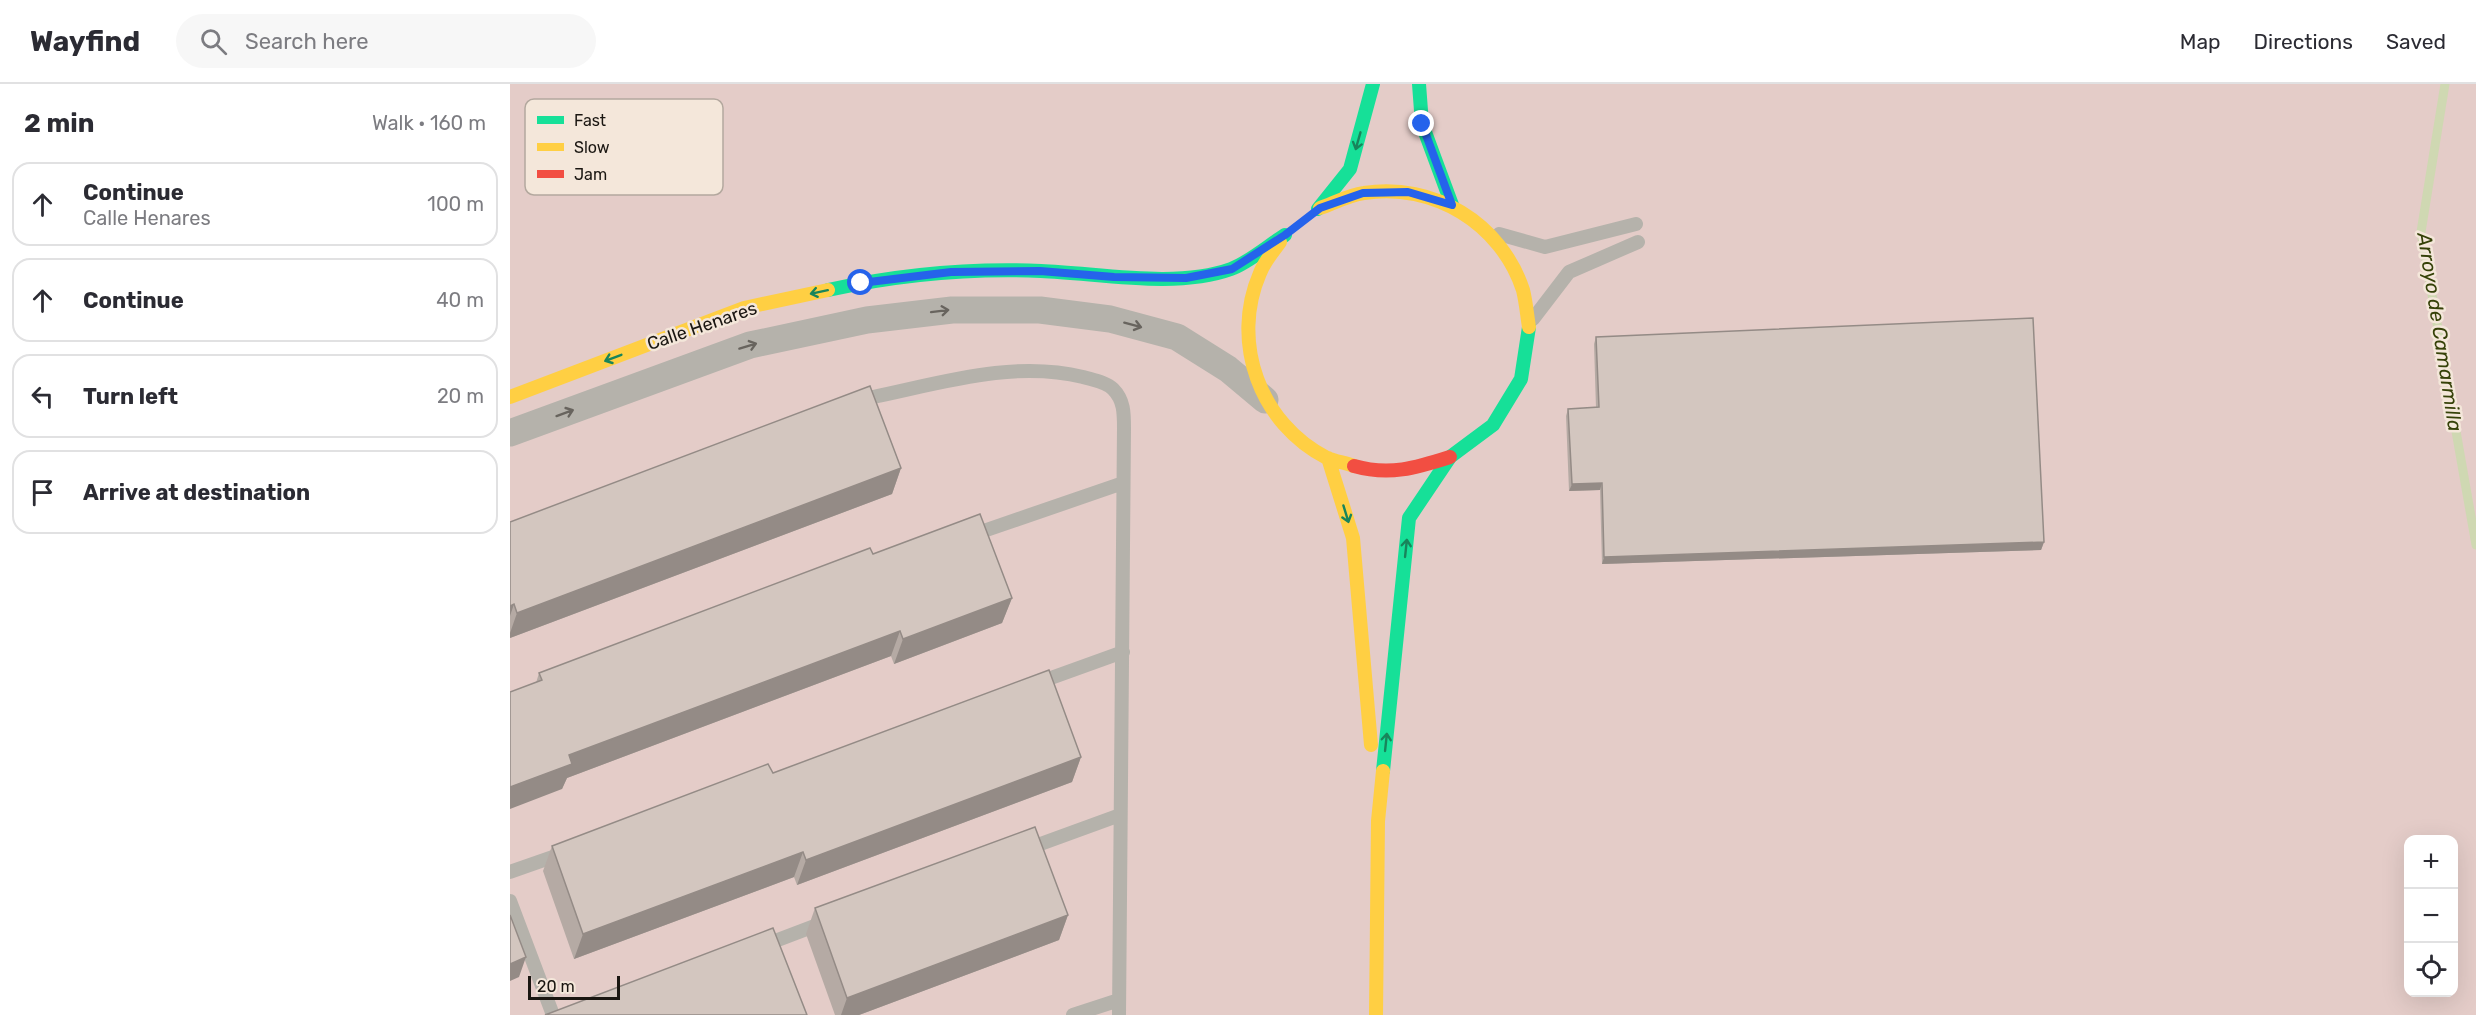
<!DOCTYPE html>
<meta charset="utf-8">
<style>
body{margin:0;font-family:Rubik,sans-serif;background:#f7f7f7;color:#2b2b33}
.controls{position:absolute;right:18px;bottom:18px;display:grid;overflow:hidden;border-radius:12px;box-shadow:0 6px 24px #0002}
.controls button{width:54px;height:54px;display:grid;place-items:center;padding:0;border:0;border-bottom:2px solid #e1e1e2;background:#fff;color:#2b2b33;font:30px sans-serif}
.scale{position:absolute;left:18px;bottom:15px;width:92px;box-sizing:border-box;padding-left:6px;border:3px solid #1a1611;border-top:0;font-size:16px;line-height:21px;white-space:nowrap;color:#1a1611;-webkit-text-stroke:4px #f4e7da;paint-order:stroke}
.stop{position:absolute;width:18px;height:18px;margin:-14px;border:4px solid #2563eb;border-radius:50%;background:#fff}
.stop.end{background:#2563eb;border-color:#fff;box-shadow:0 2px 6px #0008}
.list{margin:0;padding:0;list-style:none}
h2{display:flex;justify-content:space-between;align-items:center;height:78px;margin:0;padding:0 24px;font-size:26px}
h2 small{font-size:20px;font-weight:400;color:#7c7c81}
.list li{display:grid;grid-template-columns:39px 1fr auto;gap:18px;align-items:center;box-sizing:border-box;height:84px;margin:0 12px 12px;padding:0 12px;border:2px solid #e1e1e2;border-radius:18px}
.list b{display:block;font-size:22px;white-space:nowrap}
.list p{margin:0;font-size:20px;white-space:nowrap;color:#7c7c81}
.list em{font-size:20px;font-style:normal;color:#7c7c81}
.icon{flex:none;width:33px;height:33px;fill:none;stroke:currentColor;stroke-width:2;stroke-linecap:round;stroke-linejoin:round}
.map{position:relative;flex:none;width:1966px;height:931px;overflow:hidden}
header{display:flex;align-items:center;gap:36px;box-sizing:border-box;height:84px;padding:0 30px;background:#fff;border-bottom:2px solid #e1e1e2}
header strong{font-size:28px}
nav{display:flex;gap:33px;margin-inline-start:auto;font-size:21px}
.search{width:420px;height:54px;background:#f7f7f7;display:flex;align-items:center;gap:15px;box-sizing:border-box;padding:0 21px;border-radius:33px;color:#7c7c81;font-size:22px}
main{display:flex}
aside{flex:1;background:#fff}
.map>svg:first-child{display:block}
</style>
<header>
<strong>Wayfind</strong>
<div class="search"><svg class="icon" aria-label="search" viewBox="0 0 24 24"><circle cx="10" cy="10" r="6"/><path d="M15 15l6 6"/></svg>Search here</div>
<nav><a>Map</a><a>Directions</a><a>Saved</a></nav>
</header>
<main>
<aside>
<h2>2 min<small>Walk · 160 m</small></h2>
<ul class="list">
<li><svg class="icon" aria-label="ahead" viewBox="0 0 24 24"><path d="M12 20V5M6 11l6-6 6 6"/></svg><div><b>Continue</b><p>Calle Henares</p></div><em>100 m</em></li>
<li><svg class="icon" aria-label="ahead" viewBox="0 0 24 24"><path d="M12 20V5M6 11l6-6 6 6"/></svg><div><b>Continue</b></div><em>40 m</em></li>
<li><svg class="icon" aria-label="left" viewBox="0 0 24 24"><path d="M17 20v-9H6M10 6l-5 5 5 5"/></svg><div><b>Turn left</b></div><em>20 m</em></li>
<li><svg class="icon" aria-label="arrive" viewBox="0 0 24 24"><path d="M6 21V4h12l-3 4 3 4H6"/></svg><div><b>Arrive at destination</b></div></li>
</ul>
</aside>
<div class="map">
<svg width="1966" height="931" viewBox="0 0 1966 931">
<rect width="100%" height="100%" fill="#eee7e0"/>
<path fill="#e4ccc8" fill-rule="evenodd" d="M0,0H1966V931H0ZM1898,756H1944V908H1898Z"/>
<g fill="none" stroke-linecap="round" stroke-linejoin="round">
<path stroke="#cfd8b2" stroke-width="9" d="M1935,0L1911,148L1966,461"/>
<path stroke="#b5b2ab" stroke-width="14" d="M989,150L1035,163L1126,140
M1023,235L1059,188L1128,158
M347,319L363,313C431,299 503,276 573,293C583,296 596,298 603,305C614,316 614,329 614,344L609,931
M459,452L613,399
M527,599L613,568
M514,766L610,731
M0,788L54,769
M0,817L43,931
M252,862L315,838
M563,931L609,916"/>
<path stroke="#b5b2ab" stroke-width="27" d="M0,349L240,261L357,236L442,226H530L600,235L667,253L718,285L755,316"/>
<path stroke="#16e098" stroke-width="14" d="M909,0L912,40L942,121
M808,125L840,85L863,0
M318,206C387,191 460,184 531,187C588,189 666,205 721,185C738,179 759,161 775,151
M873,687L899,434L940,373L983,341L1011,295L1019,243"/>
<path stroke="#ffcf43" stroke-width="14" d="M810,124C824,119 839,111 854,109C923,98 991,139 1013,206C1016,218 1017,231 1019,243
M770,158C763,168 754,178 750,189C720,258 750,340 817,374C825,377 835,379 844,382
M0,313L234,224L318,206
M818,374L843,454L861,661
M866,931L868,737L873,687"/>
<path stroke="#f24e42" stroke-width="14" d="M844,382C879,392 906,384 940,373"/>
</g>
<path fill="#b5aaa4" d="M1086,253L1534,458L1531,466L1092,480L1090,406L1059,407L1056,332L1058,325L1086,324L1084,260Z
M391,384L382,410L0,554V438Z
M363,470L502,514L492,539L384,580L381,572L57,694L52,705L26,599L29,589Z
M571,673L562,698L287,801L284,793L64,875L33,787L42,762L263,689Z
M305,824L558,831L549,856L349,931H325L296,850Z"/>
<path fill="#948b86" d="M391,384L382,410L0,554V549L7,529Z
M1092,399L1090,406L1059,407L1062,400Z
M1534,458L1531,466L1092,480L1094,473Z
M502,514L492,539L384,580L393,555Z
M4,520L0,532V522Z
M390,547L381,572L57,694L52,705L0,725V703L59,671Z
M571,673L562,698L287,801L296,776Z
M293,768L284,793L64,875L73,850Z
M558,831L549,856L349,931H331L337,914Z
M16,873L9,893L0,897V880Z"/>
<path fill="#d3c6bf" stroke="#948b86" stroke-width="1.5" d="M1523,234L1534,458L1094,473L1092,399L1062,400L1058,325L1089,323L1086,253Z
M360,302L391,384L7,529L4,520L0,522V438Z
M470,430L502,514L393,555L390,547L59,671L62,680L0,703V608L32,596L29,589L360,464L363,470Z
M539,586L571,673L296,776L293,768L73,850L42,762L258,680L263,689Z
M525,743L558,831L337,914L305,824Z
M0,831L16,873L0,880Z
M263,844L297,931H35Z"/>
<defs><path id="oneway-shaft" d="M-6 0H5M1.5-3L5.5 0L1.5 3" fill="none" stroke-width="1.6" stroke-linecap="round" stroke-linejoin="round" transform="scale(1.5)"/></defs>
<g stroke="#18855b">
<use href="#oneway-shaft" transform="translate(848 57) rotate(106)"/>
<use href="#oneway-shaft" transform="translate(309 208) rotate(168)"/>
<use href="#oneway-shaft" transform="translate(103 274) rotate(159)"/>
<use href="#oneway-shaft" transform="translate(836 430) rotate(73)"/>
<use href="#oneway-shaft" transform="translate(896 464) rotate(-84)"/>
<use href="#oneway-shaft" transform="translate(876 658) rotate(-84)"/>
</g>
<g stroke="#68645e">
<use href="#oneway-shaft" transform="translate(430 227) rotate(-7)"/>
<use href="#oneway-shaft" transform="translate(623 241) rotate(15)"/>
<use href="#oneway-shaft" transform="translate(238 262) rotate(-17)"/>
<use href="#oneway-shaft" transform="translate(55 329) rotate(-20)"/>
</g>
<g fill="none" stroke-linecap="round" stroke-linejoin="round">
<path stroke="#2563eb" stroke-width="8" d="M351,199L441,188L530,187L604,193L676,194L722,185L775,151L810,124L853,109L898,108L942,121L912,40"/>
</g>
<g text-anchor="middle" stroke-width="5" stroke-linejoin="round" paint-order="stroke">
<g font-size="18" fill="#1a1611" stroke="#f4e7da">
<text transform="translate(192 242) rotate(-19)" y="6">Calle Henares</text>
</g>
<g font-size="20" font-style="italic" fill="#354108" stroke="#f4e7da">
<text transform="translate(1930 248) rotate(81)" y="7">Arroyo de Camarmilla</text>
</g>
</g>
<rect x="15" y="15" width="198" height="96" rx="9" fill="#f4e7da" stroke="#b3a89e" stroke-width="1.5"/>
<rect x="27" y="32" width="27" height="8" fill="#16e098"/>
<rect x="27" y="59" width="27" height="8" fill="#ffcf43"/>
<rect x="27" y="86" width="27" height="8" fill="#f24e42"/>
<g font-size="16" fill="#1a1611">
<text x="64" y="42">Fast</text>
<text x="64" y="69">Slow</text>
<text x="64" y="96">Jam</text>
</g>
</svg>
<div class="controls">
<button>+</button>
<button>−</button>
<button><svg class="icon" aria-label="locate" viewBox="0 0 24 24"><circle cx="12" cy="12" r="6"/><path d="M12 2v4M12 18v4M2 12h4M18 12h4"/></svg></button>
</div>
<div class="scale">20 m</div>
<div class="stop" style="left:351px;top:199px"></div>
<div class="stop end" style="left:912px;top:40px"></div>
</div>
</main>
